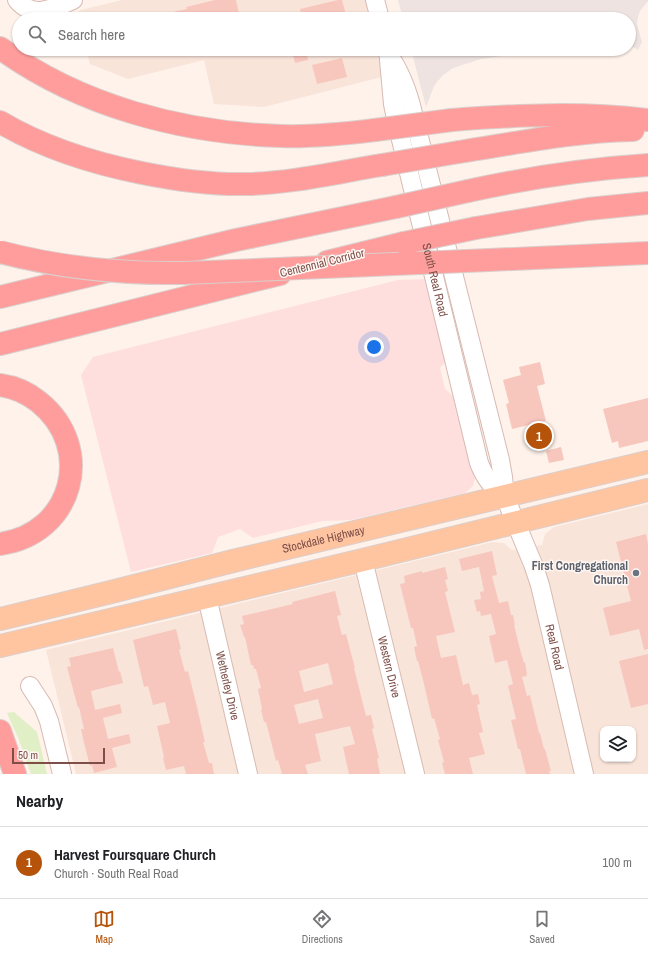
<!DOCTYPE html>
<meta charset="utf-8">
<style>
body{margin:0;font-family:"Archivo Narrow",sans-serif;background:#f6f6f6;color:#202124}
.controls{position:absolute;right:12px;bottom:12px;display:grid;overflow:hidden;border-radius:8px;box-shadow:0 1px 3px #0004}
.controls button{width:36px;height:36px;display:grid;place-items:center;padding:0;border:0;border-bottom:1px solid #e0e0e0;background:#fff;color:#202124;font:20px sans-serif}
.scale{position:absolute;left:12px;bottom:10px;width:93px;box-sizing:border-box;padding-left:4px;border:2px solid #7e4f49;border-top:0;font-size:11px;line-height:14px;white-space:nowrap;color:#7e4f49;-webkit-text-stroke:3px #fff7f3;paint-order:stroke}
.you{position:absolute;left:374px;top:347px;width:14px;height:14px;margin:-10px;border:3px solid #fff;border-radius:50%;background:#1a73e8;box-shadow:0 0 0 6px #1a73e833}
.badge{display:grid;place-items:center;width:26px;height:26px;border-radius:50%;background:#b45309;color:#fff;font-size:13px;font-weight:700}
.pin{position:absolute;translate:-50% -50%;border:2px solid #fff;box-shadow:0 1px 4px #0006}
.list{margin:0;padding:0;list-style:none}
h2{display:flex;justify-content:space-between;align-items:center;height:52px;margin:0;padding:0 16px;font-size:17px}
h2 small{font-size:13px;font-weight:400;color:#757577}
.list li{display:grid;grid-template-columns:26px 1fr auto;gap:12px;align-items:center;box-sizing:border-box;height:72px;padding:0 16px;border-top:1px solid #e0e0e0}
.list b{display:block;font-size:15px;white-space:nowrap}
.list p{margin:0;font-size:13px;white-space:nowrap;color:#757577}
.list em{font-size:13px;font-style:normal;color:#757577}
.icon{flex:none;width:22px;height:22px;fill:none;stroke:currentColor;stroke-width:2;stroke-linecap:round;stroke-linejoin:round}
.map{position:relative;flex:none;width:648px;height:774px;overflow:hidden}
.search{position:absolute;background:#fff;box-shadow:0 1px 3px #0004;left:12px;right:12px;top:12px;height:44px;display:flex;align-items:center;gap:10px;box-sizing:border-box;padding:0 14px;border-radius:22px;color:#757577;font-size:15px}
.sheet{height:124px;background:#fff}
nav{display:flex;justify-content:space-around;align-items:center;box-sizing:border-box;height:56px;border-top:1px solid #e0e0e0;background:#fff;font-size:11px;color:#757577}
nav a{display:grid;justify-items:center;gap:2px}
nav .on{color:#b45309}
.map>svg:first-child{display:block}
</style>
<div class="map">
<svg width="648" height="774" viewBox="0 0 648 774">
<rect width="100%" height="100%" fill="#fef2ea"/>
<path fill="#f9e4da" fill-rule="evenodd" d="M122,0H365L370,19H78L77,13L81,10Z
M86,49H377L382,77L264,107L214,104L204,60L128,79L90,64Z
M648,504V774H76L46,650L493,542L504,543L512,550L542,545L545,534L554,527ZM603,729H633V759H603Z"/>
<path fill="#ffdfde" d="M427,279L446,361L440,368L445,389L453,396L475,478L473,486L465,493L351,520L322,521L253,538L240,529L218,537L212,553L131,572L81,375L93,357L398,280Z"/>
<path fill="#eee3e0" d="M398,0H648V1L640,11L638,17L637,24L642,42L638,50L629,45V19H403Z
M411,49H561L515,54L481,59L453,68L442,76L434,86L426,107Z"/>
<path fill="#e0efc6" d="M14,712L37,732L47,774H31L19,740L7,713Z"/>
<path fill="#f7c7be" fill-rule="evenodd" d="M215,0H236L239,14L217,19H160L159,15L187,9L186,7Z
M338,0H342L347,19H302L300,9Z
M298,49H306L308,60L295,63L292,51Z
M342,58L347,77L317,84L312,65Z
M540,362L545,384L537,386L546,421L512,429L506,404L509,403L503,380L521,375L519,367Z
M648,398V441L619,448L618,441L612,443L603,409Z
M561,447L564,460L549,463L546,451Z
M646,534L648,544V649L644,650L639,629L610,636L603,608L631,601L616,542Z
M492,551L497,575L492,576L499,603L508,601L511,615H513L515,625H514L521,653L524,663L525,662L527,674H526L527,676L522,677L527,696L530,695L539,733H540L544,749H545L551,771H549L550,774H526L520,749H518L511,720L516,719L508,686L513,684L507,660L495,663L489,636L496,634L491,614L481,616L480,611L477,612L474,600L481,599L480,592L484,591L479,567L462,571L459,559Z
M445,567L448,579L445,580L448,591L445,592L455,632L436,636L441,658L456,655L463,685L469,683L472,695L478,694L480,704L477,705L483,732L479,733L485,754L469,758L473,774H445L442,763L444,762L438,740L440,739L434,718L432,719L424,684L418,661H417L414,647L417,646L413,628H411L400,584L405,583L404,576L422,571V573Z
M335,591L341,615L337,616L342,635L346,634L355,668H354L366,716L371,715L374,728L372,729L379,758L377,759L380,774H349L343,747L355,744L350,726L315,734L321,761L305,765L308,774H282L278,760L276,761L266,722H264L261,710L262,709L258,689L261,688L256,669H254L253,665H251L245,637H244L240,625L244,624L242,616L293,604L292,602ZM328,663L333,684L304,692L299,671ZM318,699L323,718L299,724L294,705Z
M176,629L181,649L179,650L185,672L188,671L197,707L205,742H203L209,763H212L214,774H186L184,766L166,770L163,758L164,757L157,726L170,723L165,702L153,705L148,686L144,687L133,640Z
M113,648L119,672L120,671L123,683L91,691L95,710L120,704L122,713L103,718L108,739L129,734L131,743L112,748L117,767L94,773L92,765L90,766L84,743L81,729H84L79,707L78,708L67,667L71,666L69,658Z
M648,654V704L631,708L619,661Z"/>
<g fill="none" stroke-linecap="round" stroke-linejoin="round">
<defs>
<g id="minor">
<path d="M17,0C34,20 53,8 73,0"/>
<path d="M375,0L380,19"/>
<path id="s1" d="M388,54C401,72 408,92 413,113L500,460L503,477L505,497L533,564L540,585L584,774"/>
<path id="s2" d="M389,60L393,104L396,119L479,463C485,478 492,487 505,497"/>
<path id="s3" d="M363,560L415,774"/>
<path id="s4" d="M207,597L248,774"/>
<path d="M30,686L43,706L49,721L62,774"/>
</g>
<g id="major">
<path id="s5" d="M0,619L111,592L233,561L648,462"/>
<path d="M0,646L363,560L648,490"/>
</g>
<path id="highway" d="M0,48C80,106 182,133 281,136C312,137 343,134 375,130
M452,120C517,115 583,112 648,120
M0,122C44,148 92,163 142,173C177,180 212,185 247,184C293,183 338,172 382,165
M459,152C517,143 575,131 633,130
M468,191C527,178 587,169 648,165
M476,228L588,209L648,203
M489,260L648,253
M327,262L404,243
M0,297L236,240L396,207
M0,344L280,274
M0,385C14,387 28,393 39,402C96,448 73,534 0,544
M0,731L15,774"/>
</defs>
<use href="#minor" stroke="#d8bab2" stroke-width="20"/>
<use href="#major" stroke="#dbcecc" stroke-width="24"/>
<use href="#highway" stroke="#dbcecc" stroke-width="24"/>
<use href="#minor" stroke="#fff" stroke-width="18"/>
<use href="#major" stroke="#ffc5a1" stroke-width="22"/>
<use href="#highway" stroke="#fe9d9b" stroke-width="22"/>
<defs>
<path id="highway-bridge" d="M375,130L452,120
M382,165L459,152
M396,207L468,191
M404,243L476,228
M0,252C61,268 121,274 184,273L489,260"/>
</defs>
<use href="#highway-bridge" stroke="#dbcecc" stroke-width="24" stroke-linecap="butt"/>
<use href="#highway-bridge" stroke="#fe9d9b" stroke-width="22"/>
</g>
<circle fill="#6b7280" stroke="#fff7f3" stroke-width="1.5" cx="636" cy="573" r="4"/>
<g text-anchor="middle" stroke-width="3" stroke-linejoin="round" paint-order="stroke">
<g font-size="12" fill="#7e4f49" stroke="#fff7f3">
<text transform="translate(322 263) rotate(-14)" y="4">Centennial Corridor</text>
<text dy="4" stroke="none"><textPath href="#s2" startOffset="225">South Real Road</textPath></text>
<text dy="4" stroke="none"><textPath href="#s5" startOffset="333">Stockdale Highway</textPath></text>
<text dy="4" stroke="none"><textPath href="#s1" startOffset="618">Real Road</textPath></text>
<text dy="4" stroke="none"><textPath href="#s3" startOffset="110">Western Drive</textPath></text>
<text dy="4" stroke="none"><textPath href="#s4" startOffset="91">Wetherley Drive</textPath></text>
</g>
<g font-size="12" font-weight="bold" fill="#5b616d" stroke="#fff7f3" text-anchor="end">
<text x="628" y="570">First Congregational<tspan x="628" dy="14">Church</tspan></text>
</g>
</g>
</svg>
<div class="controls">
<button><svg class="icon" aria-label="layers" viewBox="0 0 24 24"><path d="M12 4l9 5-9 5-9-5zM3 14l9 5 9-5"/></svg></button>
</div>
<div class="scale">50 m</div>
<div class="you"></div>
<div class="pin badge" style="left:539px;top:436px">1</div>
<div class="search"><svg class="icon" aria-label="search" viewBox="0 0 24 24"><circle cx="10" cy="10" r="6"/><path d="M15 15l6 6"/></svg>Search here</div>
</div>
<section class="sheet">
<h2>Nearby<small></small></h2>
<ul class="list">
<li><span class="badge">1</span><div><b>Harvest Foursquare Church</b><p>Church · South Real Road</p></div><em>100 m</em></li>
</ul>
</section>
<nav>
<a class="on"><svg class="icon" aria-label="map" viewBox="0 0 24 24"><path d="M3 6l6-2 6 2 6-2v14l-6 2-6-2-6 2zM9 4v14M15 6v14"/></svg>Map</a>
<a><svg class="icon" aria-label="directions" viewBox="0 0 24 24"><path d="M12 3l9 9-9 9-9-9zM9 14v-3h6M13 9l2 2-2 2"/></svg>Directions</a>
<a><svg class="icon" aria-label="saved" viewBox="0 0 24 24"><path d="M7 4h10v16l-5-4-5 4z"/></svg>Saved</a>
</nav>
